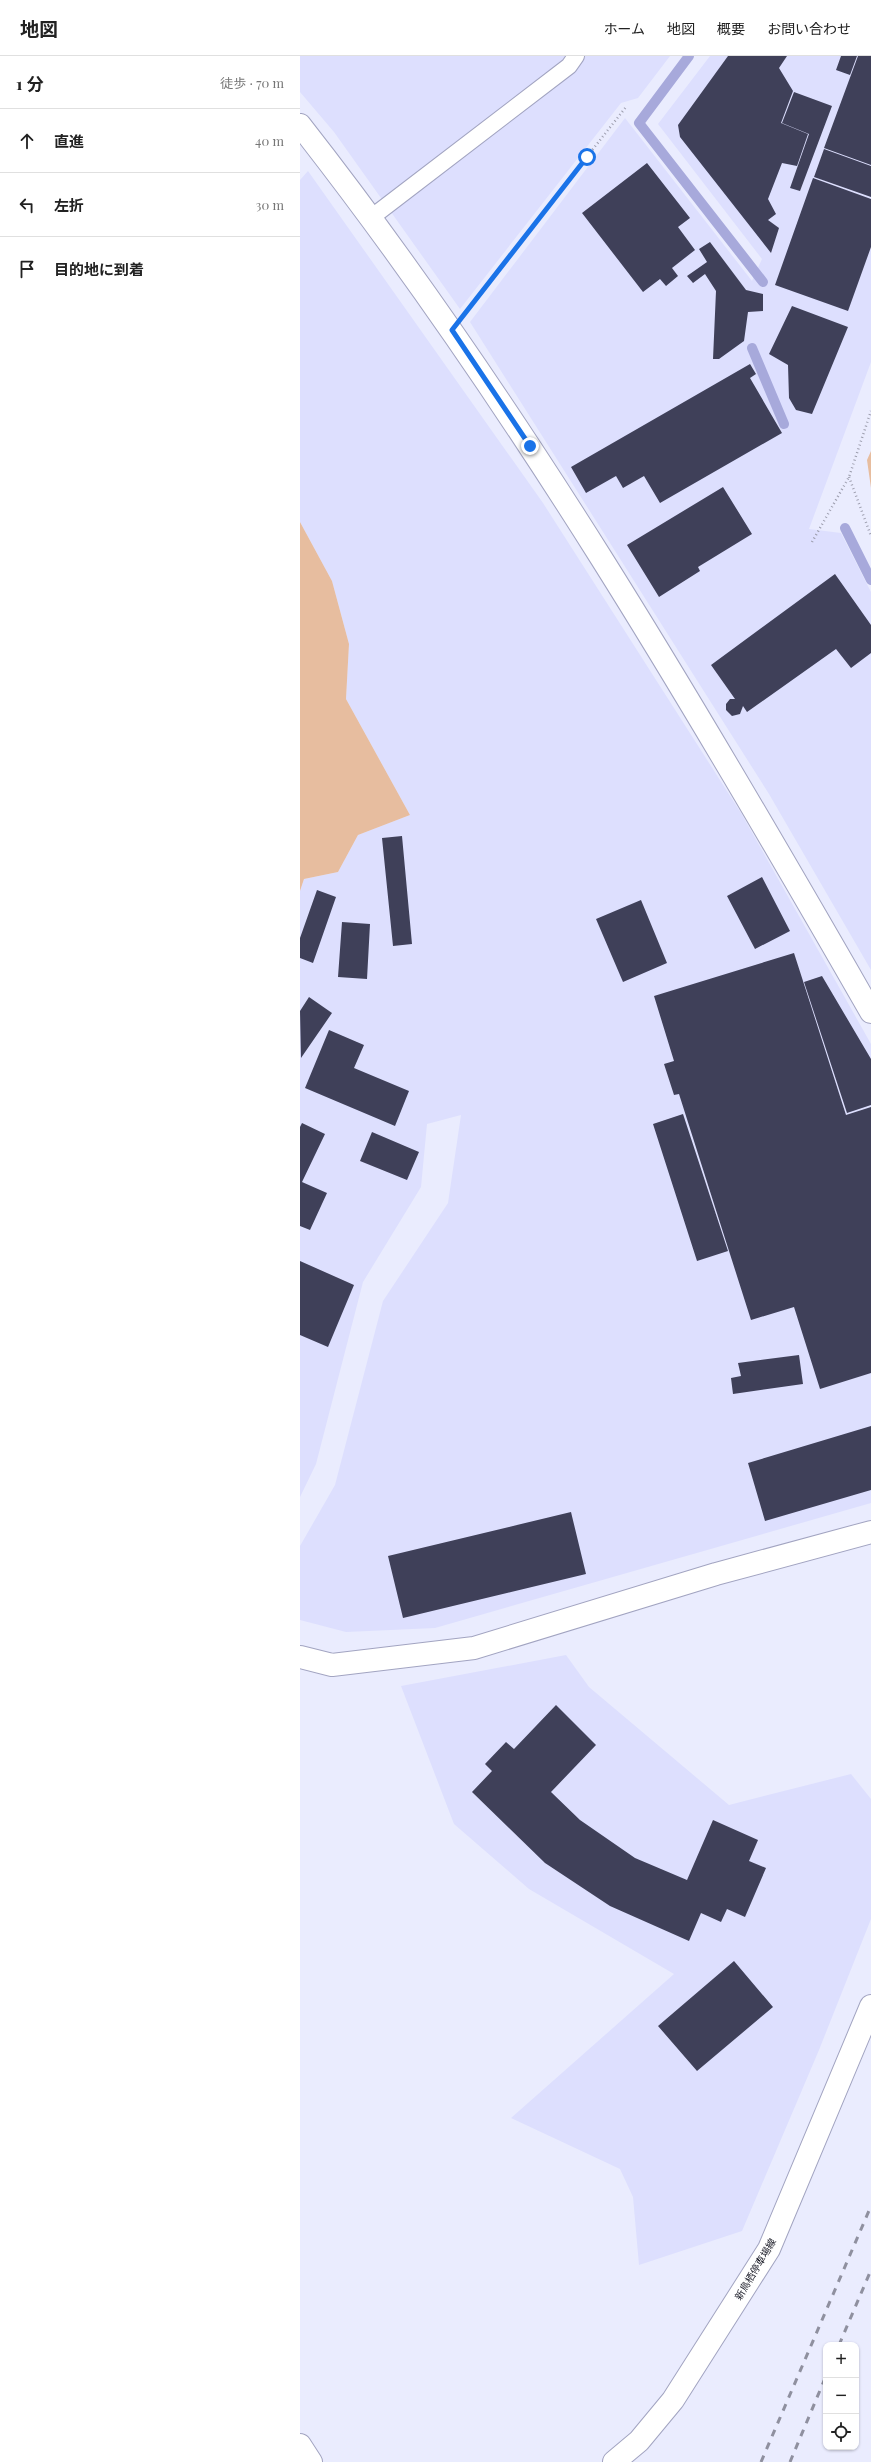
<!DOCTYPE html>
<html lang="ja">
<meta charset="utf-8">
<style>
body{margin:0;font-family:"Playfair Display","Noto Sans JP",serif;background:#f6f6f6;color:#222}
.controls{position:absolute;right:12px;bottom:12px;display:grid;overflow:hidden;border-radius:8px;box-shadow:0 1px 3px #0004}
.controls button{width:36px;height:36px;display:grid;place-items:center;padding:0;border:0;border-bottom:1px solid #e0e0e0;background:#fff;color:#222;font:20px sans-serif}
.stop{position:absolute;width:12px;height:12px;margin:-9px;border:3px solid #1a73e8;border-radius:50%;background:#fff}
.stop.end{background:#1a73e8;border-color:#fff;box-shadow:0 1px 4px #0008}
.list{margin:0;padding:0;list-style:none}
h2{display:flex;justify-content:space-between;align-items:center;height:52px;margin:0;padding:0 16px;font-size:17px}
h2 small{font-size:13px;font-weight:400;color:#767676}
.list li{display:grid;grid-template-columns:26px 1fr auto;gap:12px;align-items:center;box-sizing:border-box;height:64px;padding:0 16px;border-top:1px solid #e0e0e0}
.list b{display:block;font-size:15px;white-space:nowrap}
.list em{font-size:13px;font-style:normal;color:#767676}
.icon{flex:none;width:22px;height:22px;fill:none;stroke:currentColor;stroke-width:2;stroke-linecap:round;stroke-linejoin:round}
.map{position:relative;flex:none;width:571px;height:2406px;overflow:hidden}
header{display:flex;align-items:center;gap:24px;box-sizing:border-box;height:56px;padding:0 20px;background:#fff;border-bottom:1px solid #e0e0e0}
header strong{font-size:19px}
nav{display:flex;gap:22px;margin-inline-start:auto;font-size:14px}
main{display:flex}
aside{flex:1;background:#fff}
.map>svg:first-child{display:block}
</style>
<header>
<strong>地図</strong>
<nav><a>ホーム</a><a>地図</a><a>概要</a><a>お問い合わせ</a></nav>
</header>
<main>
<aside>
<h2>1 分<small>徒歩 · 70 m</small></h2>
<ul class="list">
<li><svg class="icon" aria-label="ahead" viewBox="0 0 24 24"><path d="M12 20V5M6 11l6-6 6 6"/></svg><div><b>直進</b></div><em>40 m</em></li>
<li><svg class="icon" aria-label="left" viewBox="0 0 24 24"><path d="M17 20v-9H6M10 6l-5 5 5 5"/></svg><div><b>左折</b></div><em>30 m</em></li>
<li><svg class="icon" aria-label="arrive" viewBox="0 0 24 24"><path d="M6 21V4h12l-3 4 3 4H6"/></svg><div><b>目的地に到着</b></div></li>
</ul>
</aside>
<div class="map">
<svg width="571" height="2406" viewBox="0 0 571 2406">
<rect width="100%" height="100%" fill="#eaecfe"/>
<path fill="#dddffe" d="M0,0H370L338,42L321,47L160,253L34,76L0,36Z
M410,0H571V306L509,473L541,477L571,536V914L469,738L170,266L325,62L452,225L462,203L358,68Z
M8,115L243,447L441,757L571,988V1447L135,1572L46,1576L0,1564V1490L35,1429L83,1245L148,1147L161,1059L127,1068L121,1131L63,1226L16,1408L0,1441V835L4,823L38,816L58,779L110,759L46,643L49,588L32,525L0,466V124Z
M266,1599L289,1631L429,1749L551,1718L571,1743V1863L519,1994L442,2175L339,2209L333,2141L320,2113L211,2062L374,1918L229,1833L154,1768L101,1630Z"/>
<path fill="#e7bd9f" d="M571,395V432L567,404Z
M0,466L32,525L49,588L46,643L110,759L58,779L38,816L4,823L0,835Z"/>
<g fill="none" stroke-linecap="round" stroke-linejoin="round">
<path stroke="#a7a9db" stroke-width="10" d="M389,0L339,67L463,226
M452,292L484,368
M545,472L571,524"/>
</g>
<path fill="#3f4059" d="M428,0H487L479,12L493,35L481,67L508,78L497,110L482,107L468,143L476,158L468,164L479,172L471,197L380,81L378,69Z
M541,0H557L550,19L536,14Z
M558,0H571V109L524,92Z
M494,36L532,50L500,135L490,132L509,78L482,67Z
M524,93L571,110V141L514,121Z
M347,107L390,162L378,171L395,194L372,212L378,220L366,230L360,223L343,236L282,157Z
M513,122L571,143V191L548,255L475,229Z
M410,186L446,234L463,238V255L448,256L444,285L419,303H413L416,235L405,218L393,227L387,220L407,206L399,193Z
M492,250L548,271L512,358L496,354L489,342L488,309L469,298Z
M450,308L456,318L450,322L482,377L360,447L344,420L323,432L316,420L286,437L271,411Z
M423,431L452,478L398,511L400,515L359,541L327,489Z
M535,518L571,569V597L551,612L536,593L447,656L443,650L440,658L432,660L426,654V648L430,643H435L411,609Z
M102,780L112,888L93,890L82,782Z
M462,821L490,875L455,893L427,840Z
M17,834L36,841L13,907L0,902V882Z
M341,844L367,907L323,926L296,863Z
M42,866L70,868L67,923L38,921Z
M494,897L546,1059L571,1051V1317L520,1333L494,1251L451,1264L379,1038L374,1039L364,1008L374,1005L354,940Z
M522,920L571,1003V1049L547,1057L504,926Z
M9,941L32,957L1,1002L0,955Z
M29,974L64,989L54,1012L109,1035L95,1070L5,1032Z
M383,1058L428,1195L397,1205L353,1068Z
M2,1067L25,1078L2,1126L27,1137L10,1174L0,1170V1071Z
M72,1076L119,1096L107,1124L60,1105Z
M0,1205L54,1229L28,1291L0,1279Z
M499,1299L503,1328L433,1338L431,1322L441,1320L438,1307Z
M571,1370V1434L465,1465L448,1407Z
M271,1456L286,1518L103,1562L88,1500Z
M256,1649L296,1689L251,1736L280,1764L335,1802L387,1824L413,1764L458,1784L449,1805L466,1812L445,1861L427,1853L421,1866L401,1857L389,1885L310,1850L245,1807L172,1736L192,1715L185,1708L206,1686L214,1693Z
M434,1905L473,1951L397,2015L358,1970Z"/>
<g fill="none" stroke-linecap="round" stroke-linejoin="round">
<defs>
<path id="service" d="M72,161L269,10L276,0"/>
<path id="minor" d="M0,69C217,346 396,651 571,956
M0,2389L11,2406"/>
<path id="tertiary" d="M0,1601L32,1609L174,1592L416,1518L571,1476"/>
<path id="secondary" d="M314,2406L339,2385L373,2344L469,2193L571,1950"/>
</defs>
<use href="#service" stroke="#a2a4c1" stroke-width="18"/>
<use href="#minor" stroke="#a2a4c1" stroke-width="24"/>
<use href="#tertiary" stroke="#a2a4c1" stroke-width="24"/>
<use href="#secondary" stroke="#a2a4c1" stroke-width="24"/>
<path stroke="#9d9eae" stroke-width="2.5" stroke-dasharray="1 3" stroke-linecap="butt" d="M169,251L326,51
M549,421L571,480
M512,486L549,421L571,355"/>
<use href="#service" stroke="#fff" stroke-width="16"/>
<use href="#minor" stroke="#fff" stroke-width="22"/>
<use href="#tertiary" stroke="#fff" stroke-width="22"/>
<use href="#secondary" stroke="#fff" stroke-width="22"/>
<path stroke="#8f909f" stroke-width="3" stroke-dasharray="7 7" stroke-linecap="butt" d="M539,2289L571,2214
M461,2406L571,2150
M490,2406L526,2320"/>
</g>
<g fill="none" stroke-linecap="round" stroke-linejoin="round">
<path stroke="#1a73e8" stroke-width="5" d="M230,390L152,274L287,101"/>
</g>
<g text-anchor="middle" stroke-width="4" stroke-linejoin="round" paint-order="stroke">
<g font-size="10" fill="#22232e" stroke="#fff">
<text transform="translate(455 2213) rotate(-59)" y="4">新鳥栖停車場線</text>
</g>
</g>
</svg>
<div class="controls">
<button>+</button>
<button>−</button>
<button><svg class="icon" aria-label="locate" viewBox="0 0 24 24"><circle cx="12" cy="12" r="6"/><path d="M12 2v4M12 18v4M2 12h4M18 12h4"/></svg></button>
</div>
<div class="stop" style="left:287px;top:101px"></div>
<div class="stop end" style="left:230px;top:390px"></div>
</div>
</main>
